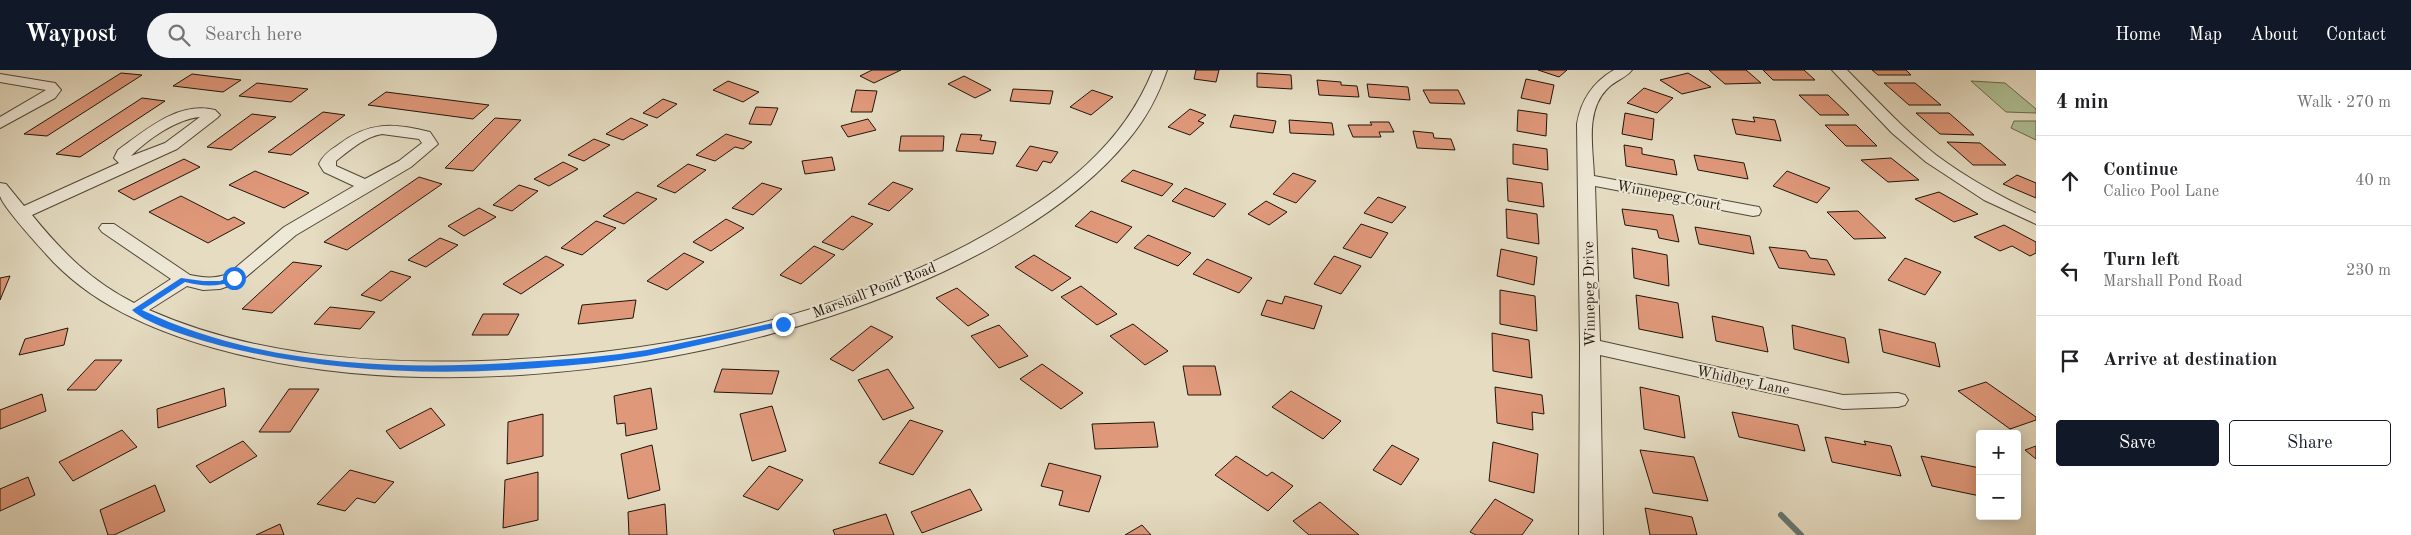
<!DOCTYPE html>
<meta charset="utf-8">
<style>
body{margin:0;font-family:"Old Standard TT",serif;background:#f2f2f2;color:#202124}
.controls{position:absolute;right:15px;bottom:15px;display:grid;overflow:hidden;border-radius:5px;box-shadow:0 2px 12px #0003}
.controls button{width:45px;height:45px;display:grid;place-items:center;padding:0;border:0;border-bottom:1px solid #e0e0e0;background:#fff;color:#202124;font:25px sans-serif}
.stop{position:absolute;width:15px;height:15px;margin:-11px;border:4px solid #1a73e8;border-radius:50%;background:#fff}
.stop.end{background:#1a73e8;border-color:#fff;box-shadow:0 1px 5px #0008}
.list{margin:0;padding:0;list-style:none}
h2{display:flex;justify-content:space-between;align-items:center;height:65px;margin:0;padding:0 20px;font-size:21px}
h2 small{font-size:16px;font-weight:400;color:#757577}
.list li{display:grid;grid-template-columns:32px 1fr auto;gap:15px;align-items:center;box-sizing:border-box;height:90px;padding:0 20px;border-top:1px solid #e0e0e0}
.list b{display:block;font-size:19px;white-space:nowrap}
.list p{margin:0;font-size:16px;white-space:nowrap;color:#757577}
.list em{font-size:16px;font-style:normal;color:#757577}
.actions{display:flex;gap:10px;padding:15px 20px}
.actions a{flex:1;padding:11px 0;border:1px solid #111827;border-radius:5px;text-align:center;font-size:18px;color:#111827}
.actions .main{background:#111827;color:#fff}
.icon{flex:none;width:28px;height:28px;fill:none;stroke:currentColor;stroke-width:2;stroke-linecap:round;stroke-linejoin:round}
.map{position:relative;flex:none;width:2036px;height:465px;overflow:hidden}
header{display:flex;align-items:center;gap:30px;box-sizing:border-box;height:70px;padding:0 25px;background:#111827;color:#fff}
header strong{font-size:24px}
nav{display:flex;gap:28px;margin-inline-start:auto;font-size:18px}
.search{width:350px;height:45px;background:#f2f2f2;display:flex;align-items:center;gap:12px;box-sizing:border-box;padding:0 18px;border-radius:28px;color:#757577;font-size:19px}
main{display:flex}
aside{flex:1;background:#fff}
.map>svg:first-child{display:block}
</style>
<header>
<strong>Waypost</strong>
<div class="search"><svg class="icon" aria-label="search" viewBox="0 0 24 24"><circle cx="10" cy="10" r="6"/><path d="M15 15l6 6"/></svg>Search here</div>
<nav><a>Home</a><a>Map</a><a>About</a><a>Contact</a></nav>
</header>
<main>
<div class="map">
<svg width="2036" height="465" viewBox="0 0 2036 465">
<rect width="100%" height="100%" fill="#e5dcc2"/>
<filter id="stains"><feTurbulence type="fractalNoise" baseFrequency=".004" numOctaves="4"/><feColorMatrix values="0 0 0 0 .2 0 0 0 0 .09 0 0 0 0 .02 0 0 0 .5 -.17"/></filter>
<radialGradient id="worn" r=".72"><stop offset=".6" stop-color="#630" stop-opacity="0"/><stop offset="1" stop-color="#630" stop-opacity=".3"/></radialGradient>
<path fill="#b0c297" stroke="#686c50" d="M1971,11L2005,13L2036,39V43L2006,42Z
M2014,51H2036V70L2011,58Z"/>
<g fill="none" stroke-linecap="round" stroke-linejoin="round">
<path stroke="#687874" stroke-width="6" d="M1781,445L1801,465"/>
</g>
<path fill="#df987a" stroke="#201509" d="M872,0H901L874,13L860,6Z
M1196,0H1219L1216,12L1194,9Z
M1538,0H1567L1559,7Z
M1709,0H1746L1761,13L1725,14Z
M1763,0H1804L1815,10H1773Z
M1872,0H1906L1911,5H1878Z
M121,3L142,5L47,66L24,64Z
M1257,3L1291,5L1292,19L1257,17Z
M1688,3L1711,17L1682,24L1660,10Z
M192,4L241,10L223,22L173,16Z
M964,6L991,20L975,28L948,14Z
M1526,9L1554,15L1550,34L1521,28Z
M1317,10L1341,12V15L1357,16L1359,27L1319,25Z
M728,11L759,22L743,32L713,20Z
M257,13L308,19L291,32L239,26Z
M1884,13H1915L1941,35H1909Z
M1367,14L1408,17L1410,30L1369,27Z
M1644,18L1673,28L1657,43L1627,33Z
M1013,19L1053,21L1050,34L1010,31Z
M856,20L877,21L872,42H851Z
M1092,20L1113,27L1091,45L1070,37Z
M1423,20H1458L1465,34L1430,33Z
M386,22L489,35L473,49L368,35Z
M1799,25H1828L1849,45H1820Z
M142,28L165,31L80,87L56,84Z
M663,29L677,34L657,48L643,43Z
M756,37L778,38L771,55L749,54Z
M1190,39L1206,45L1198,51L1204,53L1190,65L1168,57Z
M1518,40L1547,44L1546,66L1517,61Z
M323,42L345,45L291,85L268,82Z
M1625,43L1654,49L1652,70L1622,64Z
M1916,43H1949L1974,65L1940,64Z
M252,44L276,47L231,80L207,77Z
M1234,45L1276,51L1273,63L1230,57Z
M1753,47L1775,50L1781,71L1736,64L1732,49L1755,52Z
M495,48L521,50L473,101L445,98Z
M631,48L648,55L623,70L606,64Z
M868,49L876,60L848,67L841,56Z
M1289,50L1332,53L1334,65L1290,63Z
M1370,52H1389L1394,62H1379L1381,67H1353L1348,55H1372Z
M1825,55H1856L1877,76H1846Z
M1413,61L1433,63L1434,68L1451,69L1455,80L1417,78Z
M726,64L752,72L743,79L735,77L715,91L696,85Z
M961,64L982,65L980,70L996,72L993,84L956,81Z
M901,66H944L943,81H899Z
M594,69L610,75L584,91L568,85Z
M1947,72L1980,73L2006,95H1973Z
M1513,74L1547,79L1548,100L1513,94Z
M1624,75L1642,78V84L1674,90L1677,105L1626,96Z
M1030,76L1058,82L1051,93L1043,91L1037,101L1016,96Z
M1694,85L1744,93L1748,109L1698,100Z
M832,87L835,100L805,104L802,91Z
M1891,88L1919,110L1888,112L1861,90Z
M184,89L200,97L134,130L118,121Z
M563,92L578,99L549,116L534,109Z
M688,94L706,100L675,123L657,116Z
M1133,100L1173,114L1162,126L1121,111Z
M255,101L309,123L284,138L229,115Z
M1787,101L1830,118L1817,133L1773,116Z
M1293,103L1316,111L1296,133L1273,124Z
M2017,105L2036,113V128L2003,114Z
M419,107L442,114L347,180L324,172Z
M1507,108L1542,113L1544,137L1508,131Z
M893,112L913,119L889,141L868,134Z
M762,113L782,119L753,145L732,138Z
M519,115L538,121L512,141L493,135Z
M1185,118L1226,134L1214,147L1172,131Z
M637,122L657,129L624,154L603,146Z
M1939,122L1978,144L1954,152L1915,129Z
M181,126L228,150L234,147L245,153L208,173L149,142Z
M1378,127L1406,137L1392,153L1364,143Z
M1266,131L1287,142L1269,155L1248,144Z
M479,138L496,147L464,166L448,156Z
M1506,139L1537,144L1539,174L1507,168Z
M1622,139L1673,145L1679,172L1659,168L1657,160L1625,155Z
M1091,141L1132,157L1117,173L1075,156Z
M1858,141L1886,168L1854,169L1827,142Z
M852,146L873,154L843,180L822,172Z
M726,149L744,158L711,181L693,172Z
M596,151L616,158L582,185L561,178Z
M1361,154L1388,163L1371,188L1343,178Z
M2004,155L2036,172V183L2030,186L2012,176L2000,181L1974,167Z
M1695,157L1750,166L1754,184L1699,174Z
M1148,165L1191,183L1178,196L1134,178Z
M440,168L458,175L426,197L408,190Z
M814,176L835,185L801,214L780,205Z
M1769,177L1806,181L1810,188L1827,190L1835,205L1779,198Z
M1632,178L1667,185L1669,216L1634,208Z
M1501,179L1537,187L1534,215L1497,206Z
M684,183L704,192L667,220L647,211Z
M1034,185L1071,208L1052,221L1015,197Z
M546,186L564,195L521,224L503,214Z
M1334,186L1361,196L1341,224L1314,214Z
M1905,188L1941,202L1925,225L1888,210Z
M1207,189L1252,208L1239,223L1193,204Z
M293,192L322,196L272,243L242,239Z
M391,201L411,207L381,231L361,225Z
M10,206L0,230V208Z
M1081,216L1117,244L1097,255L1061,227Z
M957,218L989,245L968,256L936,228Z
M1500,220L1535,226L1537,261L1500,254Z
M1636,225L1678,233L1683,268L1639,259Z
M1285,226L1322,236L1314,259L1261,245L1267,230L1282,234Z
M636,230L633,248L578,254L582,235Z
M330,237L375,242L360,259L314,254Z
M483,244H519L508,265H472Z
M1712,246L1763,257L1768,282L1716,271Z
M1133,254L1168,281L1145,295L1110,266Z
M999,255L1028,286L999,298L971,266Z
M1792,255L1845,268L1849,293L1794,279Z
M871,256L893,267L853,301L830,289Z
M68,258L64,275L19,285L25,269Z
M1879,259L1935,273L1940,297L1883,282Z
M1492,263L1529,270L1532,308L1493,301Z
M95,290H122L96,320H67Z
M1042,294L1083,323L1061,339L1020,309Z
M1183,296H1215L1221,325H1188Z
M722,299L779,301L772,324L714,322Z
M888,299L914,338L883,350L858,310Z
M1986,312L2036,347V350L2010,359L1958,321Z
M1495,317L1542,325L1544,344L1532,342L1533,360L1497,353Z
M1640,317L1679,326L1685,368L1644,359Z
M224,318L226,336L158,358L157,339Z
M651,318L657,359L626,366L625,353L617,354L614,326Z
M289,319H319L290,362H259Z
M1291,321L1341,351L1323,369L1272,337Z
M42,324L46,341L0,359V340Z
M772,336L786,381L752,391L740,344Z
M431,338L445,355L400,379L386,361Z
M1732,342L1798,355L1805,381L1739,367Z
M543,344V386L507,394L508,352Z
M910,350L943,361L913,405L879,393Z
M1154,352L1158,377L1095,379L1092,354Z
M122,360L137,377L73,411L59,392Z
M1825,367L1866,375L1864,371L1891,376L1901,406L1832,392Z
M243,371L257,386L210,413L196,396Z
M1493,372L1538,384L1534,423L1489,411Z
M652,375L660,420L628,429L621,384Z
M1392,375L1419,389L1401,415L1373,400Z
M2036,376V389L2025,380Z
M1640,380L1694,387L1708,431L1653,423Z
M1236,386L1267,406L1272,402L1293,416L1268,441L1215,405Z
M1921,386L1980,398V426L1932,416Z
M1049,393L1101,406L1089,442L1059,435L1063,421L1041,416Z
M769,396L803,410L778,440L743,426Z
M350,400L394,412L375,433L357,428L345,441L317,434Z
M538,402V450L503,458L505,410Z
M28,407L35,425L0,441V419Z
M155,415L165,441L114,465H108L100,440Z
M970,419L982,440L922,463L911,442Z
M1495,429L1533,450L1522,465H1476L1470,462Z
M1320,432L1359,465H1309L1293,451Z
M665,434L667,465H629L628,442Z
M1645,438L1692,447L1697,465H1650Z
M886,444L894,465H835L833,460Z
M280,454L284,465H256Z
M1142,455L1151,465H1125Z"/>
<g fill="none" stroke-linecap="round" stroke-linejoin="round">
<defs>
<path id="street" d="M1153,0H1167C1158,26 1146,49 1128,70C1059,154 932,213 831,246C645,307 403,331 214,278C151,260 89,233 46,184C37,174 3,137 0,126C0,122 0,118 0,113L6,114L24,136L119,93L114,88L118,80C146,60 178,31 215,40L220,45L217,48L177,79L32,145C63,183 90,210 134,233L171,209L102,162L99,158L102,154H114L190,205C204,208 214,209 228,204L284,157L354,116L324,102L319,94C323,85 330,80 338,75C369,51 394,53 430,62L438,74L411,97L296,165L240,212L220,219L203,220L187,216L149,240C253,286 368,294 481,291C657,285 837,250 992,161C1061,121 1122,77 1153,0ZM200,47L165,73L131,86C147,70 176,49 200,47ZM382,64L419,69L422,73L399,91L365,109L336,96V91C350,80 364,67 382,64Z
M1614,0H1632C1626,8 1614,11 1607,19C1585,41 1593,78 1594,106L1753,136L1759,137L1761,141L1759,145L1753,146L1595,116L1600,271L1843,325L1898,323L1905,325L1908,330L1905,335L1898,337L1843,339L1600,285L1603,465H1579L1580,276L1577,54C1581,30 1593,12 1614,0Z
M1832,0H1847C1876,29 1904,60 1936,85C1967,108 2001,127 2036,143V154L1984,130L1926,92L1892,63Z
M0,4L55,13L61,20L55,28L0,58V47L46,20L0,12Z"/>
</defs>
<use href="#street" stroke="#514737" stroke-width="2"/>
<use href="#street" fill="#eee8d7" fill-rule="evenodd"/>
</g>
<path fill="#1a73e8" d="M234,205L238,208L237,210C218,217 204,217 185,212L142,240C263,298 406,301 538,291C574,289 611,286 647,280C692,271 738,260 783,251L787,254L783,256C738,266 692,277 646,286C611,292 574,295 538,298C432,306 326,302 222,276C200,270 147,255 132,240L181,208L203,211H220Z"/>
<g text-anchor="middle" stroke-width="4" stroke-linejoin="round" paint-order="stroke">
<g font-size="15" fill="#201509" stroke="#eee8d7">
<text transform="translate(1669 125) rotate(11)" y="5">Winnepeg Court</text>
<text transform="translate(874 220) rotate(-21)" y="5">Marshall Pond Road</text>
<text transform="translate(1589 224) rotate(-91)" y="5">Winnepeg Drive</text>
<text transform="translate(1743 310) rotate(12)" y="5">Whidbey Lane</text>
</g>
</g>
<rect width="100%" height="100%" filter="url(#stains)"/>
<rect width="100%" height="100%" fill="url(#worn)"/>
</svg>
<div class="controls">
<button>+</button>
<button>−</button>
</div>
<div class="stop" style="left:234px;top:208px"></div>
<div class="stop end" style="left:783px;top:254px"></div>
</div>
<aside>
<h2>4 min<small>Walk · 270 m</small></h2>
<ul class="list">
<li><svg class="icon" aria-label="ahead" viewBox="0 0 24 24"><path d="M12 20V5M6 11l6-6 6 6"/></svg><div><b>Continue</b><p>Calico Pool Lane</p></div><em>40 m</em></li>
<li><svg class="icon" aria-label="left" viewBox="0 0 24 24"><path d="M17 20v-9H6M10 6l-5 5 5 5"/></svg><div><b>Turn left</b><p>Marshall Pond Road</p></div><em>230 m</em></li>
<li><svg class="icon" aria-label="arrive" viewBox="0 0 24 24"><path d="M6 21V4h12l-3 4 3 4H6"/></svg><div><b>Arrive at destination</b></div></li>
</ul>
<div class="actions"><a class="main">Save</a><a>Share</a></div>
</aside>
</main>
